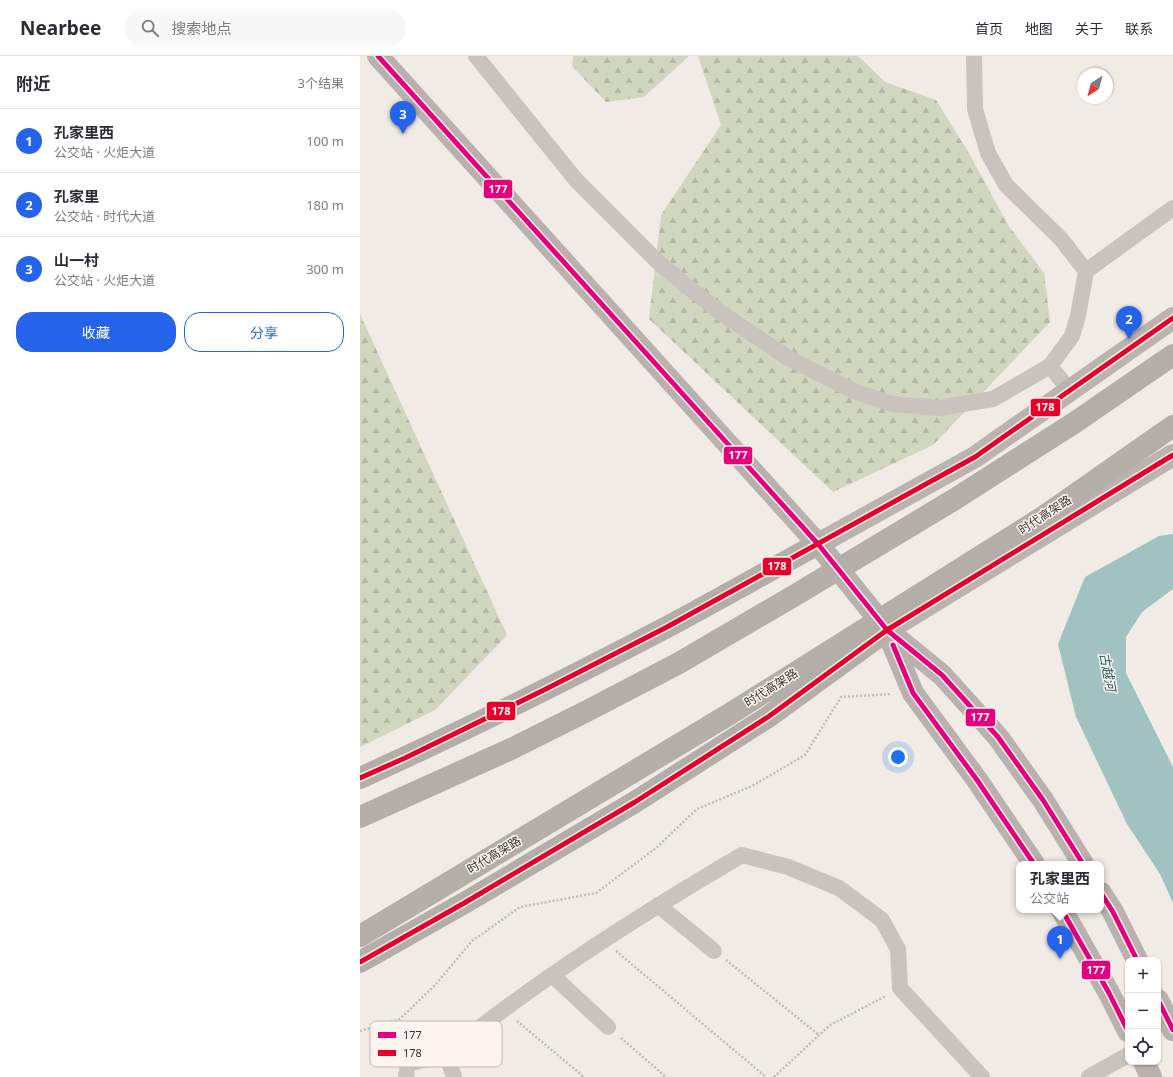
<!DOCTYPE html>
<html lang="zh">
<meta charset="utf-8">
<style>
body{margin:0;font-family:"Noto Sans","Noto Sans SC",sans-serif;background:#f7f7f7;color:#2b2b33}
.controls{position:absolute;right:12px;bottom:12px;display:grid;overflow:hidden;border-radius:8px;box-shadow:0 1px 3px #0004}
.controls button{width:36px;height:36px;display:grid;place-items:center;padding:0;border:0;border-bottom:1px solid #e1e1e2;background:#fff;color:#2b2b33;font:20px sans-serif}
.compass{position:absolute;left:717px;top:12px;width:36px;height:36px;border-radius:50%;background:#fff;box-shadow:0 1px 3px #0004;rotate:216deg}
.you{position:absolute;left:538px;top:701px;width:14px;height:14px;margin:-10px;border:3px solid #fff;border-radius:50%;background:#1a73e8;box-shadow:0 0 0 6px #1a73e833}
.badge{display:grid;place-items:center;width:26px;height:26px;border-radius:50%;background:#2563eb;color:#fff;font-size:13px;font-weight:700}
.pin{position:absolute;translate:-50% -33px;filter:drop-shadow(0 1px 2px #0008)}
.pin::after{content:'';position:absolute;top:21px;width:14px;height:12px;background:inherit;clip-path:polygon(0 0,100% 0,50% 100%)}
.popup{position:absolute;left:656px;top:805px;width:88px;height:52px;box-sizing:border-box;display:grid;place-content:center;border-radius:8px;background:#fff;filter:drop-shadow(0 1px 3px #0005);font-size:13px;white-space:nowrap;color:#7c7c81}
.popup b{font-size:15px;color:#2b2b33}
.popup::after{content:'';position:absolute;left:50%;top:100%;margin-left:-8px;border:8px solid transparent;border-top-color:#fff}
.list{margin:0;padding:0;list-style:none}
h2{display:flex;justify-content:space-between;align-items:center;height:52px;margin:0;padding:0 16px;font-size:17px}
h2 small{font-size:13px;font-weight:400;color:#7c7c81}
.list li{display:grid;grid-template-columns:26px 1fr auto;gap:12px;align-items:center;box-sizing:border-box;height:64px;padding:0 16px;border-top:1px solid #e1e1e2}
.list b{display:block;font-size:15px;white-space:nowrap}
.list p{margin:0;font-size:13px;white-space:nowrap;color:#7c7c81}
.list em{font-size:13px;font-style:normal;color:#7c7c81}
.actions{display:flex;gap:8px;padding:12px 16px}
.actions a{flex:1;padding:9px 0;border:1px solid #2563eb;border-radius:16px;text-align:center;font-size:14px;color:#2563eb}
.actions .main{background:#2563eb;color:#fff}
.icon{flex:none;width:22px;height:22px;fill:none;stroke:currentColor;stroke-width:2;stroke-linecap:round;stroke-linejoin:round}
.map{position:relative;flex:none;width:813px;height:1021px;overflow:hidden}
header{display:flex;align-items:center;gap:24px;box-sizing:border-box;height:56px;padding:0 20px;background:#fff;border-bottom:1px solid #e1e1e2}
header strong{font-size:19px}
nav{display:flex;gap:22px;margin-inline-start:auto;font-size:14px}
.search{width:280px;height:36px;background:#f7f7f7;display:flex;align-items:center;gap:10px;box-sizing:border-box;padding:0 14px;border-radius:16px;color:#7c7c81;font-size:15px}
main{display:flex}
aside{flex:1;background:#fff}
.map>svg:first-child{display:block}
</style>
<header>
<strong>Nearbee</strong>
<div class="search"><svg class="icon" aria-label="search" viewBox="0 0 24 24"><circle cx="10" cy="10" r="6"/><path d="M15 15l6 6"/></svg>搜索地点</div>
<nav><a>首页</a><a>地图</a><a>关于</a><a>联系</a></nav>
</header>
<main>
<aside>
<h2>附近<small>3个结果</small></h2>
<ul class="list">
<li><span class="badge">1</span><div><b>孔家里西</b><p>公交站 · 火炬大道</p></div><em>100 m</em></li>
<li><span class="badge">2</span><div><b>孔家里</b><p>公交站 · 时代大道</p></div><em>180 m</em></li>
<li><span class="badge">3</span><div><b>山一村</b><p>公交站 · 火炬大道</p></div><em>300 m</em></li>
</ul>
<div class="actions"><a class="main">收藏</a><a>分享</a></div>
</aside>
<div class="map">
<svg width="813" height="1021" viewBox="0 0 813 1021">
<defs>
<pattern id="forest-firs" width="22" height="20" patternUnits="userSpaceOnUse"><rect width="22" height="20" fill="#d1d6bf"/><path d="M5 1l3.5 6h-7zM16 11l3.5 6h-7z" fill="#b4b8a4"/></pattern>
</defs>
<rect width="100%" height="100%" fill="#f0ebe5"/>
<path fill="url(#forest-firs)" d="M213,0H329L284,41L246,46L212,10Z
M338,0H498L525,26L576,44L610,99L648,169L684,217L690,266L573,389L473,436L289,263L301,159L361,69Z
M0,258L147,579L75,654L0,691Z"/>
<path fill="#a1c2c1" d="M813,478V533L782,556L766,581V617L813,711V847L800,818L767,768L716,661L698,588L725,521L799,480Z"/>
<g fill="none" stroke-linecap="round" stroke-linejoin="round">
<path stroke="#c2bbb6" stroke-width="2.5" stroke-dasharray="2 2" stroke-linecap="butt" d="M256,895L406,1021
M366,904L459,979
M157,965L224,1021
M0,975L40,963L76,928L112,885L160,851L236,837L296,792L337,753L392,730L445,699L481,641L532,638
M261,982L306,1021
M414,1021L470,969L526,940"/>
<path stroke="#c9c3be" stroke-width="16" d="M116,0L216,124L299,207L354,252L428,302L496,336L532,348L578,352L633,343L690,310L712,280L718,260L726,215L701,183L646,129L628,97L615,53L614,0
M726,215L813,152
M690,310L710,335
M298,849L354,895
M192,919L248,971
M46,1021L48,1008L86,998
M94,1021L86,998C179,923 280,859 382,799L428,811L479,832L522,864L538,893L540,932L622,1021
M729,1021L768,999"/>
<path stroke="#bab3ae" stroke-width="22" d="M458,488L615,401L813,262
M527,574L813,399"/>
<path stroke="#b8b1ad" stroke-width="22" d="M18,0L458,488L527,574L582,619L638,681L683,744L723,808
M527,575L553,637L617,724L674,808
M741,837L753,856L777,904
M702,854L749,937L768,975
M798,944L813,974
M784,1006L791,1021"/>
<path stroke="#b4aea8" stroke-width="22" d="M0,722C104,675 206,624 307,571C358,544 408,515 458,488
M0,761L151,693L227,655L319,607L432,541L595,443L714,367L813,299
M0,880L368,659L683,461L813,370
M0,906L106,846L275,746L408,661L515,583"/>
<defs>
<path id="bus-1" d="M18,0L458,488L527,574L582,619L638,681L683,744L723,808
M533,589L553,637L617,724L674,808
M741,837L753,856L777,904
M702,854L749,937L768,975
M798,944L813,974"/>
<path id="bus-2" d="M0,722L45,702L186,633L307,571L615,401L813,262
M0,906L106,846L275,746L408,661L527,574L813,399"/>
</defs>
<use href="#bus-1" stroke="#fbf5ee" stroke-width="8"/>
<use href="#bus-2" stroke="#fbf5ee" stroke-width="8"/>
<use href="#bus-1" stroke="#e5007d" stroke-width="5"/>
<use href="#bus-2" stroke="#e4002b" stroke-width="5"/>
</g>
<g text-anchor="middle" stroke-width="3" stroke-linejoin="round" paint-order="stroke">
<g font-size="12" fill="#3b302b" stroke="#fbf5ee">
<text transform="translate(685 459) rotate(-33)" y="4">时代高架路</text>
<text transform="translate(411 632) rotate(-32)" y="4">时代高架路</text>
<text transform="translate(134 799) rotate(-31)" y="4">时代高架路</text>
</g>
<g font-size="13" font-style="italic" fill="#1f5a5e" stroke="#fbf5ee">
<text transform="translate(748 616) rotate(80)" y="5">古越河</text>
</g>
</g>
<rect x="10" y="965" width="132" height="46" rx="6" fill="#fbf5ee" stroke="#c1bab4" stroke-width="1"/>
<rect x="18" y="976" width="18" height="6" fill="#e5007d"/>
<rect x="18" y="994" width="18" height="6" fill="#e4002b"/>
<g font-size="11" fill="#3b302b">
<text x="43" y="983">177</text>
<text x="43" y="1001">178</text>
</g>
<g stroke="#fbf5ee" stroke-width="1.5">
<rect x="123" y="123" width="30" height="20" rx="4" fill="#e5007d"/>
<rect x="670" y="342" width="31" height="19" rx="4" fill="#e4002b"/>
<rect x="363" y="390" width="30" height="19" rx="4" fill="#e5007d"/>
<rect x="402" y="501" width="30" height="19" rx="4" fill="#e4002b"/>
<rect x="126" y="645" width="30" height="20" rx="4" fill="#e4002b"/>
<rect x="605" y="652" width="31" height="19" rx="4" fill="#e5007d"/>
<rect x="721" y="904" width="30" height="20" rx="4" fill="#e5007d"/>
</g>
<g font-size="11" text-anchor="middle" font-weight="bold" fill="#fff">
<text x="138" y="137">177</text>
<text x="685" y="355">178</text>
<text x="378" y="403">177</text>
<text x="417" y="514">178</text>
<text x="141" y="659">178</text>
<text x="620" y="665">177</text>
<text x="736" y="918">177</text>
</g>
</svg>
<div class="controls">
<button>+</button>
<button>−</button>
<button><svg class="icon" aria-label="locate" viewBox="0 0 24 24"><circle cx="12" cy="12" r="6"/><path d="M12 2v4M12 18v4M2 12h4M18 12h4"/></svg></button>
</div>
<svg class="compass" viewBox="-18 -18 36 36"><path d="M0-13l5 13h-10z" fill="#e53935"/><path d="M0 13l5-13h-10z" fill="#7c7c81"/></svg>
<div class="you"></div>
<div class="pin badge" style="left:700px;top:903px">1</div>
<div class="popup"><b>孔家里西</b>公交站</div>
<div class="pin badge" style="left:769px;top:283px">2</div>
<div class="pin badge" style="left:43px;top:78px">3</div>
</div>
</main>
